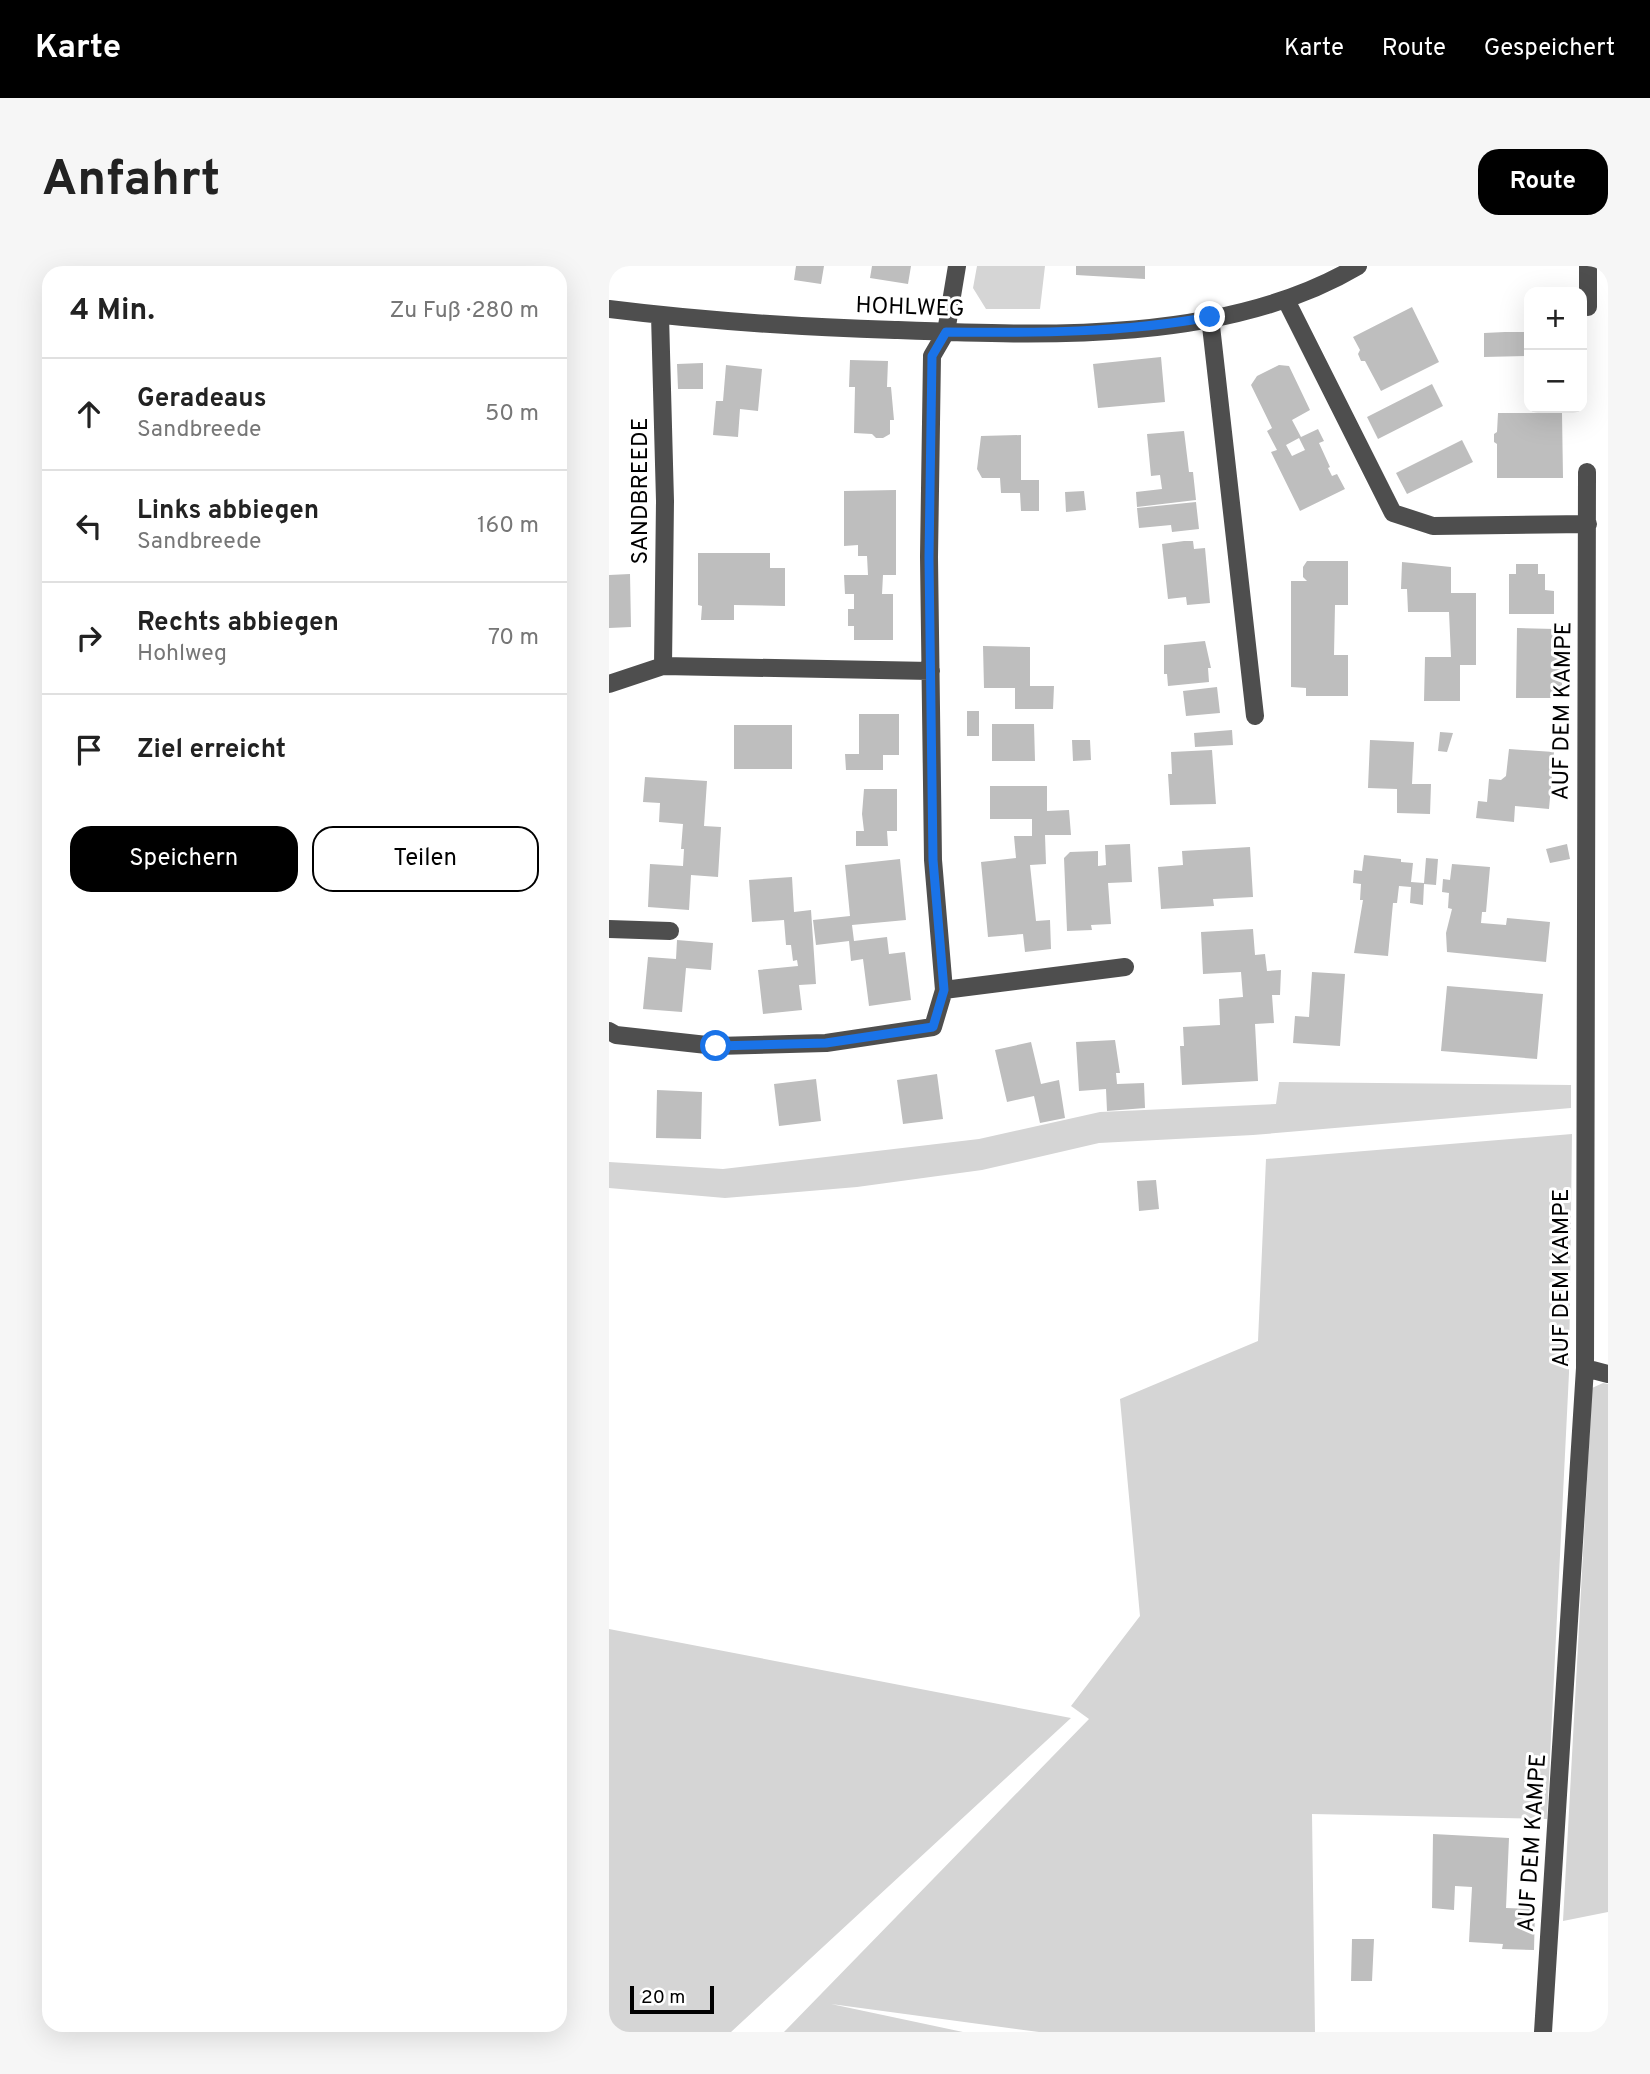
<!DOCTYPE html>
<html lang="de">
<meta charset="utf-8">
<style>
body{margin:0;font-family:Overpass,sans-serif;background:#f6f6f6;color:#222}
.controls{position:absolute;right:21px;top:21px;display:grid;overflow:hidden;border-radius:14px;box-shadow:0 7px 28px #0002}
.controls button{width:63px;height:63px;display:grid;place-items:center;padding:0;border:0;border-bottom:2px solid #e0e0e0;background:#fff;color:#222;font:35px sans-serif}
.scale{position:absolute;left:21px;bottom:18px;width:84px;box-sizing:border-box;padding-left:7px;border:4px solid #000;border-top:0;font-size:19px;line-height:24px;white-space:nowrap;color:#000;-webkit-text-stroke:5px #fff;paint-order:stroke}
.stop{position:absolute;width:21px;height:21px;margin:-16px;border:5px solid #1a73e8;border-radius:50%;background:#fff}
.stop.end{background:#1a73e8;border-color:#fff;box-shadow:0 2px 7px #0008}
.list{margin:0;padding:0;list-style:none}
h2{display:flex;justify-content:space-between;align-items:center;height:91px;margin:0;padding:0 28px;font-size:30px}
h2 small{font-size:23px;font-weight:400;color:#767676}
.list li{display:grid;grid-template-columns:46px 1fr auto;gap:21px;align-items:center;box-sizing:border-box;height:112px;padding:0 28px;border-top:2px solid #e0e0e0}
.list b{display:block;font-size:26px;white-space:nowrap}
.list p{margin:0;font-size:23px;white-space:nowrap;color:#767676}
.list em{font-size:23px;font-style:normal;color:#767676}
.actions{display:flex;gap:14px;padding:21px 28px}
.actions a{flex:1;padding:16px 0;border:2px solid #000;border-radius:21px;text-align:center;font-size:24px;color:#000}
.actions .main{background:#000;color:#fff}
.icon{flex:none;width:38px;height:38px;fill:none;stroke:currentColor;stroke-width:2;stroke-linecap:round;stroke-linejoin:round}
.map{position:relative;flex:none;width:999px;height:1766px;overflow:hidden;border-radius:21px}
header{display:flex;align-items:center;gap:42px;box-sizing:border-box;height:98px;padding:0 35px;background:#000;color:#fff}
header strong{font-size:33px}
nav{display:flex;gap:38px;margin-inline-start:auto;font-size:24px}
.intro{display:flex;align-items:center;justify-content:space-between;box-sizing:border-box;height:168px;padding:0 42px}
h1{margin:0;font-size:49px}
.button{padding:18px 32px;border-radius:21px;background:#000;color:#fff;font-size:24px;font-weight:700}
main{display:flex;gap:42px;padding:0 42px}
aside{flex:1;background:#fff;border-radius:21px;box-shadow:0 7px 28px #0002}
.map>svg:first-child{display:block}
</style>
<header>
<strong>Karte</strong>
<nav><a>Karte</a><a>Route</a><a>Gespeichert</a></nav>
</header>
<div class="intro"><h1>Anfahrt</h1><a class="button">Route</a></div>
<main>
<aside>
<h2>4 Min.<small>Zu Fuß · 280 m</small></h2>
<ul class="list">
<li><svg class="icon" aria-label="ahead" viewBox="0 0 24 24"><path d="M12 20V5M6 11l6-6 6 6"/></svg><div><b>Geradeaus</b><p>Sandbreede</p></div><em>50 m</em></li>
<li><svg class="icon" aria-label="left" viewBox="0 0 24 24"><path d="M17 20v-9H6M10 6l-5 5 5 5"/></svg><div><b>Links abbiegen</b><p>Sandbreede</p></div><em>160 m</em></li>
<li><svg class="icon" aria-label="right" viewBox="0 0 24 24"><path d="M7 20v-9h11M14 6l5 5-5 5"/></svg><div><b>Rechts abbiegen</b><p>Hohlweg</p></div><em>70 m</em></li>
<li><svg class="icon" aria-label="arrive" viewBox="0 0 24 24"><path d="M6 21V4h12l-3 4 3 4H6"/></svg><div><b>Ziel erreicht</b></div></li>
</ul>
<div class="actions"><a class="main">Speichern</a><a>Teilen</a></div>
</aside>
<div class="map">
<svg width="999" height="1766" viewBox="0 0 999 1766">
<rect width="100%" height="100%" fill="#fff"/>
<path fill="#d5d5d5" d="M368,0H436L431,43H377L364,22Z
M670,816L962,819V842L644,869L490,877L373,904L248,921L116,932L0,922V896L114,903L370,873L491,846L667,838Z
M963,868L960,1107L938,1553L703,1548L706,1766H430L222,1738L354,1766H175L480,1453L462,1440L531,1350L511,1133L649,1075L657,893Z
M994,1117L999,1118V1646L954,1655L983,1122Z
M0,1363L462,1452L122,1766H0Z"/>
<path fill="#bebebe" fill-rule="evenodd" d="M187,0H215L212,18L185,14Z
M263,0H302L299,18L261,12Z
M467,0H536V13L467,9Z
M803,41L830,96L772,125L756,95H752L749,88L751,84L744,71Z
M896,66H920V90L875,91V67Z
M552,91L556,136L489,142L484,98Z
M241,94L279,95L278,121H282L285,154H281V168L274,172H267L263,168L245,167L246,121H240Z
M94,97V123H69L68,98Z
M117,99L153,103L149,145L131,143L129,171L104,169L107,135H114Z
M670,99L680,100L701,144L683,154L692,171L709,163L715,175L710,177L721,201L719,202L723,210L728,208L736,223L691,245L662,186L668,184L658,165L663,162L642,119L648,110ZM690,172L696,184L683,190L677,179Z
M823,118L834,140L769,173L758,151Z
M889,147H953L954,212H888V178L885,176V168L888,166Z
M575,165L580,206H584L587,234L528,241L527,226L553,223L551,209L542,210L538,168Z
M412,169V214H430V245H412L411,227H392L391,212H373L368,203L372,170Z
M853,174L864,196L798,228L787,207Z
M287,224V309H274L273,328H284V374H245V360H239V343H245V328H236L235,309H259L258,290H249V279L235,280V225Z
M475,225L477,244L457,246L456,226Z
M587,236L590,263L563,266L562,259L530,262L528,242Z
M575,275H584L585,283L596,282L601,337L578,339L577,331L559,333L553,278Z
M89,287H161V302H176V340L125,339V354H92L93,340L89,339Z
M698,295H739V339H726L725,389H739V430H697V422L682,421V315H698L694,311V301Z
M793,296L842,301V327H867V399H851V435H815L816,391H842L840,346H799L798,323H792Z
M907,298H929V308H936V324L945,325V348H900V308H907Z
M21,308L22,361L0,362V309Z
M908,362L946,363V384L953,385V432H907Z
M596,375L602,402H599L600,416L559,420L558,408H555V379Z
M374,380L421,381V420H445L444,443H406V422H375Z
M608,421L611,447L577,450L574,425Z
M358,445H370V470H358Z
M250,448H290V489H274V504H237L236,488H250Z
M383,458H425L426,495H383Z
M125,459H183V503H125Z
M623,464L624,479L586,481L585,467Z
M831,466L844,467L838,486L829,485Z
M463,474H481L482,494L464,495Z
M761,474L805,476L803,518H822L821,548L788,547V523L759,522Z
M900,483L945,486L940,543L906,540L905,556L867,552L869,535L878,536L880,513L892,514L897,510Z
M603,484L607,538L561,539L559,508H563L562,486Z
M36,511L98,515L95,560L112,561L109,611L82,609L80,644L39,641L41,598L74,600L75,583H72L74,558L50,556L51,537L34,536Z
M381,520H438V545L460,544L462,569H436L437,598L421,599L427,655L441,654L442,683L416,686L414,668L379,671L372,596L407,592L405,570H423V553H381Z
M255,523H288V565H278L279,580H247V565H255L253,548Z
M521,578L523,616L499,617L502,658L482,659L483,664L458,665L455,592L461,586L489,585V600L497,599L496,579Z
M958,578L961,593L941,597L937,583Z
M641,581L644,631L604,633L605,640L552,643L549,601L574,599L573,585Z
M755,589L792,593V596L804,597L802,616L815,617L817,592L829,593L827,619L815,618L814,639L801,637L802,621L790,620L788,637H784L779,690L745,687L754,634H751L752,618L744,617L745,604L753,605Z
M291,593L297,654L243,659L245,675L278,671L280,688L296,686L302,734L260,740L254,693L242,695L240,675L207,679L204,654L241,650L236,599Z
M843,598L881,601L877,646H873L872,657L897,659L898,652L941,656L937,696L838,686L837,667L843,643L839,642L840,627L833,626L834,613L841,614Z
M183,611L185,646L202,644L207,718L190,719L193,744L154,748L149,704L189,700L188,694L184,695L182,679H177L175,654L143,656L140,614Z
M644,663L646,689L656,688L658,705L672,704L671,729H663L665,757L646,758L649,815L573,819L571,780H575L574,761L611,759L610,733L634,731L632,706L594,708L592,666Z
M68,674L104,677L102,704L77,702L73,746L34,743L39,691L67,693Z
M703,706L736,708L731,780L684,777L686,750L700,751Z
M838,720L934,728L928,793L832,785Z
M506,774L511,807H507L508,818L535,817L536,842L498,845L497,823L470,825L467,776Z
M422,776L432,818L450,814L456,852L431,857L425,830L398,836L386,784Z
M328,808L334,853L294,858L288,814Z
M207,813L212,855L170,860L165,818Z
M48,824L93,826L92,873L47,872Z
M547,914L550,943L530,945L528,915Z
M824,1568L900,1572L897,1642L926,1643L925,1684L893,1683L894,1678L860,1676L863,1621L846,1620L845,1644L823,1642Z
M743,1673H765L763,1715H742Z"/>
<g fill="none" stroke-linecap="round" stroke-linejoin="round">
<path stroke="#4e4e4e" stroke-width="18" d="M979,0V41
M677,34L784,247L824,260L979,258
M0,43C95,55 190,61 286,64C434,70 618,78 749,0
M51,49L56,235L54,400
M601,51L646,450
M0,418L54,400L322,405
M0,663L61,665
M335,724L516,701
M0,765L7,769L107,780L217,777L324,761L335,724L324,594L320,291L323,90L337,66L348,0
M976,1102L999,1108
M934,1766L976,1102L978,206"/>
</g>
<g fill="none" stroke-linecap="round" stroke-linejoin="round">
<path stroke="#1a73e8" stroke-width="9" d="M107,780L217,777L324,761L335,724L324,594L320,292L323,90L337,66C426,67 513,67 601,51"/>
</g>
<g text-anchor="middle" stroke-width="6" stroke-linejoin="round" paint-order="stroke">
<g font-size="23" fill="#000" stroke="#fff">
<text transform="translate(301 40) rotate(2)" y="8">HOHLWEG</text>
<text transform="translate(30 225) rotate(-90)" y="8">SANDBREEDE</text>
<text transform="translate(952 445) rotate(-89)" y="8">AUF DEM KAMPE</text>
<text transform="translate(951 1012) rotate(-90)" y="8">AUF DEM KAMPE</text>
<text transform="translate(922 1577) rotate(-86)" y="8">AUF DEM KAMPE</text>
</g>
</g>
</svg>
<div class="controls">
<button>+</button>
<button>−</button>
</div>
<div class="scale">20 m</div>
<div class="stop" style="left:107px;top:780px"></div>
<div class="stop end" style="left:601px;top:51px"></div>
</div>
</main>
